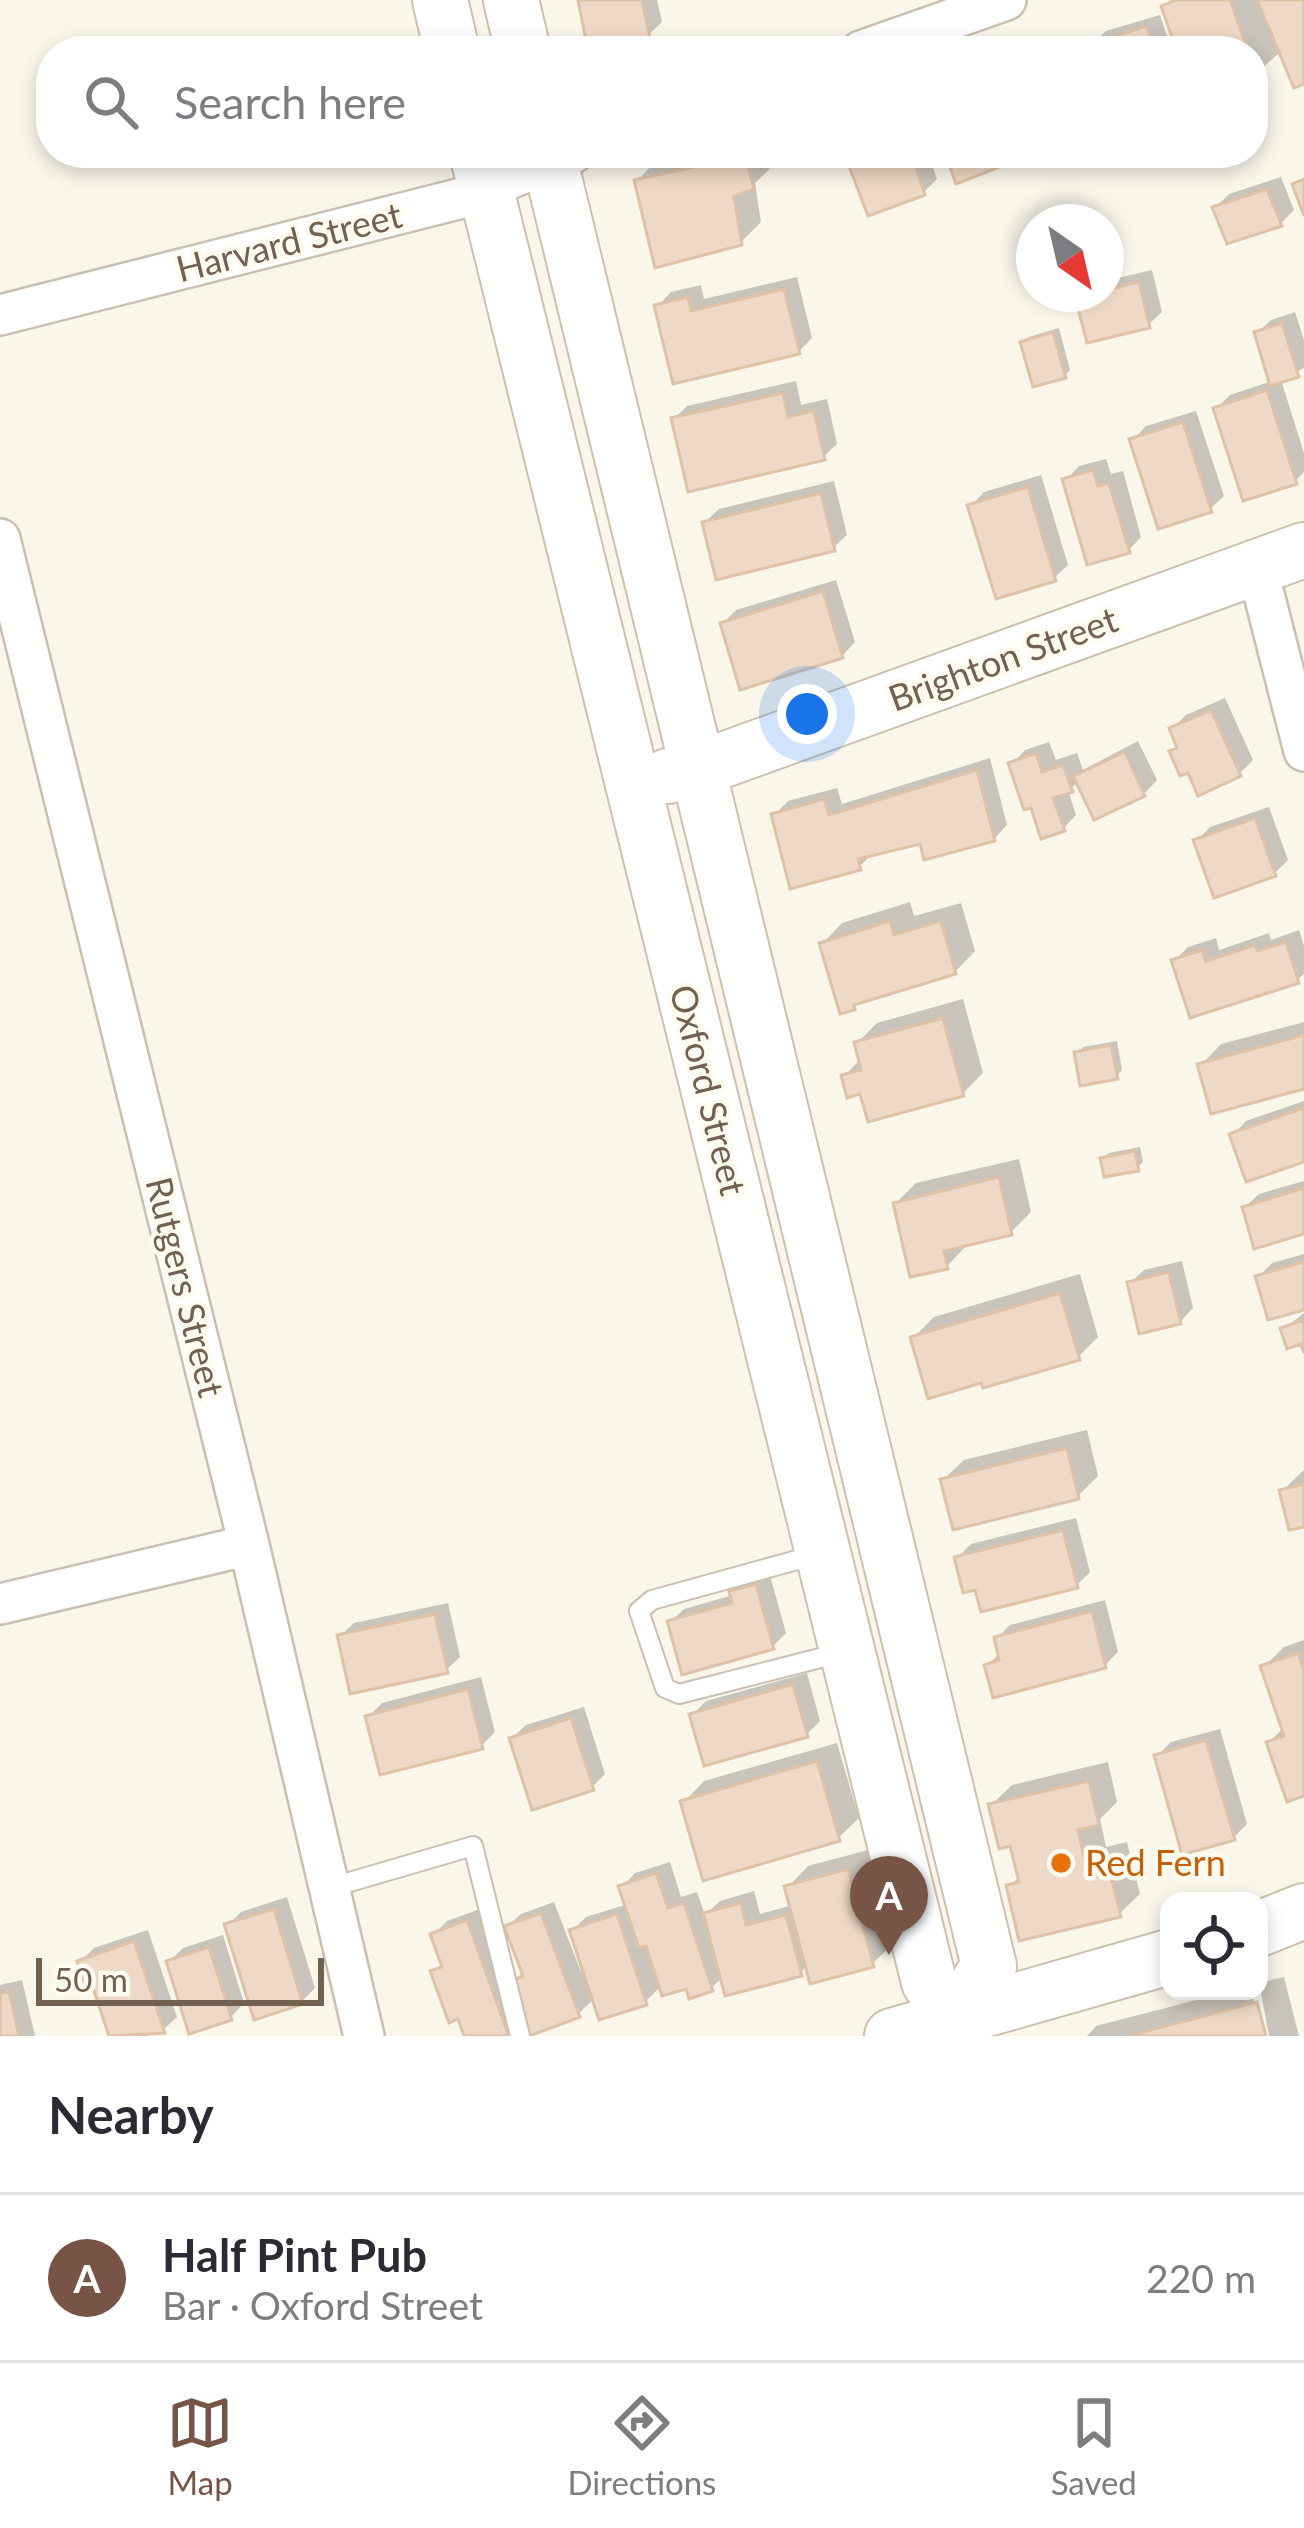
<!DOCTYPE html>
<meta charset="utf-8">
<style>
body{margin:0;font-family:Lato,sans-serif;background:#f7f7f7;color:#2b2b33}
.controls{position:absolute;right:36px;bottom:36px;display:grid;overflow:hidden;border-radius:24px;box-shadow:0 6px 18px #0003}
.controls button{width:108px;height:108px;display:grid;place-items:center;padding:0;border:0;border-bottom:3px solid #e1e1e2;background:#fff;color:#2b2b33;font:60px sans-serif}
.compass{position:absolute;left:1016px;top:204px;width:108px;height:108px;border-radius:50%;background:#fff;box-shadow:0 6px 18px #0003;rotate:146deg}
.scale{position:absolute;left:36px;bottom:30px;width:288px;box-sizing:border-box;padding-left:12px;border:6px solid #726050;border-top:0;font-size:33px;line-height:42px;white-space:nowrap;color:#726050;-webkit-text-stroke:9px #fdfaf0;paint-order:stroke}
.you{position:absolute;left:807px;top:714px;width:42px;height:42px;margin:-30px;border:9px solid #fff;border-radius:50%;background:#1a73e8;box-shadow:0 0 0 18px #1a73e833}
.badge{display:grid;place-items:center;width:78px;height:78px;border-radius:50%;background:#775446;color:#fff;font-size:39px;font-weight:700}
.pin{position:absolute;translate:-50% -99px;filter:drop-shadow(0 3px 6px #0008)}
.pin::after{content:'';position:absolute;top:63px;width:42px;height:36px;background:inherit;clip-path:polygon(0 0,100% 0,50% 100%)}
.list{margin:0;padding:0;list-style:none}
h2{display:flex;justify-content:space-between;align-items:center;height:156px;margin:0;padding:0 48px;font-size:51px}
h2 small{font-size:39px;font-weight:400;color:#7c7c81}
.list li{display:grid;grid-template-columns:78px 1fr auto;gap:36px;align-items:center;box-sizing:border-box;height:168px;padding:0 48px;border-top:3px solid #e1e1e2}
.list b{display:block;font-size:45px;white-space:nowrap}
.list p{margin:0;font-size:39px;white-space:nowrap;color:#7c7c81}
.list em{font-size:39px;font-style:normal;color:#7c7c81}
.icon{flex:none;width:66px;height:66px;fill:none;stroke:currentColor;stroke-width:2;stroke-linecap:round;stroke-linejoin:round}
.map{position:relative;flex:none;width:1304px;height:2036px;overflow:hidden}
.search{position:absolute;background:#fff;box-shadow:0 6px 18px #0003;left:36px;right:36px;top:36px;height:132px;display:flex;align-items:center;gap:30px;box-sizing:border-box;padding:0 42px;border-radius:48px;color:#7c7c81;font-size:45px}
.sheet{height:324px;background:#fff}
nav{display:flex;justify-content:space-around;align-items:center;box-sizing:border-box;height:168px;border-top:3px solid #e1e1e2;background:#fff;font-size:33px;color:#7c7c81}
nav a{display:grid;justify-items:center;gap:6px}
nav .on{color:#775446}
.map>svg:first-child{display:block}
</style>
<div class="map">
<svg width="1304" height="2036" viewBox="0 0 1304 2036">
<rect width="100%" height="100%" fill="#faf6ea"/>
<path fill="#0003" d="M581,0H657L662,22L648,35Z
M1171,0H1304V81L1281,51L1253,77V51H1181L1164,7Z
M1160,15L1172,51H1094L1092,45L1106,31Z
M691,153H769L773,166L755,183L761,222L741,242L637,181L657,160Z
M848,153H928L937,179L924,192Z
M1281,177L1294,210L1280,224L1216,207L1229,194Z
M1152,270L1162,312L1148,325L1079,298L1083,294H1106V281Z
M797,277L812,338L798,352L658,306L671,292L701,285L704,299Z
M1295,312L1304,340V368L1281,380L1304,453V472L1295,481L1216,409L1230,395L1272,381L1257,333L1271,320Z
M1059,328L1070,370L1064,376L1023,343L1029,337Z
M796,381L801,405L827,399L837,444L823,457L674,419L687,406Z
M1196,411L1224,496L1210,509L1133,440L1146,426Z
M1106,459L1111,474L1123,471L1141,537L1128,551L1066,480L1079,466Z
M1041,475L1068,565L1054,578L971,506L984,492Z
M834,481L847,535L833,548L705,522L719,509Z
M836,580L855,642L842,656L723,623L736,610Z
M1225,698L1253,760L1239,774L1189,769L1173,752L1179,745L1172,729L1186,715Z
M1138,741L1157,780L1144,794L1079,782L1068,790L1076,815L1063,829L1012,764L1025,750L1049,742L1056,760L1077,753L1083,770Z
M990,758L1007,825L994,839L923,840L874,852L859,867L774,815L788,801L837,788L842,804Z
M1269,807L1288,860L1274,874L1197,841L1210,827Z
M910,902L914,916L961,903L975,951L955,972L860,1000L853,1007L822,944L842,923Z
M1299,930L1304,946V974L1297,980L1174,961L1188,947L1216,938L1219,950L1269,933L1271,940Z
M963,999L983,1073L963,1093L862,1090L844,1076L861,1059L857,1043L877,1023Z
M1304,1022V1086L1201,1065L1221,1044Z
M1117,1041L1122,1070L1116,1076L1077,1053L1083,1047Z
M1304,1101V1159L1233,1135L1246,1121Z
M1140,1147L1143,1162L1137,1168L1103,1159L1109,1153Z
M1019,1159L1031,1212L1011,1232L967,1245L947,1266L896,1203L916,1183Z
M1304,1181V1231L1245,1207L1259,1194Z
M1304,1254V1306L1258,1277L1272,1263Z
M1182,1261L1193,1308L1180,1322L1130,1283L1144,1270Z
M1080,1274L1098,1337L1078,1357L913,1338L934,1317Z
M1304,1313V1343L1284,1329Z
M1087,1430L1098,1476L1078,1496L943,1480L964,1460Z
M1304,1470V1523L1282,1491Z
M1076,1518L1090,1572L1076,1586H978L957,1558L971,1544Z
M769,1572L786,1633L773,1646L670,1622L684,1609L733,1595L746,1578Z
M1105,1600L1118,1652L1105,1665L987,1666L1001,1652L997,1638L1010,1625Z
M448,1603L460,1657L446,1670L340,1636L354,1623Z
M1304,1640V1793L1269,1742L1285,1727L1264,1667L1284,1647Z
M807,1673L820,1721L807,1734L692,1715L706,1701Z
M481,1677L495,1732L481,1746L368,1717L382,1703Z
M584,1707L605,1774L592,1787L512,1738L526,1725Z
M1220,1729L1247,1824L1233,1838L1157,1756L1171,1742Z
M837,1743L859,1818L838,1838L684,1802L704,1781Z
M1108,1762L1117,1802L1100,1819L1106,1847L1127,1842L1140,1894L1119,1914L1010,1886L1020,1876L1013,1842L991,1805L1012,1785Z
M868,1850L893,1944L872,1964L808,1965L800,1973L723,1977L711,1988L662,1985L645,2002L595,1998L578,2014H524L506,2032L494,2036H468L433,1972L444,1962L434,1934L447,1921L480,1909L508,1987L524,1971L507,1927L521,1914L554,1902L581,1972L586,1970L573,1930L586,1917L628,1904L622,1887L635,1873L670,1862L681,1897L697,1892L705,1915L720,1901L754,1891L760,1914L793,1905L788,1887L808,1866Z
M287,1897L315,1988L301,2002L228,1925L241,1912Z
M148,1930L177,2017L163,2030L146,2036H112L94,1982L80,1962L94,1948Z
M223,1935L244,2003L231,2017L169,1962L183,1948Z
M1284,1977L1299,2036H1269L1259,1983Z
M22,1980L35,2036H0V1985Z
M1231,1991H1251L1263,2036H1087L1096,2026Z"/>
<path fill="#edd9c5" stroke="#ddc2a7" stroke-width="3" d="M578,0H642L650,38L588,50Z
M1176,0H1230L1248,51H1177L1161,6Z
M1257,0H1304V84L1294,88Z
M1146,26L1155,51H1091L1089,44Z
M844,153H911L925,195L868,216Z
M945,153H1003L1007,164L956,184Z
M745,156L754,189L734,196L742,245L655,268L634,180Z
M1304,179V216L1292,184Z
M1267,189L1282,226L1227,244L1212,207Z
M1139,282L1150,328L1087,343L1075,297L1106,294V290Z
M784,289L800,354L673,384L654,305L688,297L691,311Z
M1282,323L1299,377L1270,386L1254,332Z
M1053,332L1066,378L1033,387L1020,342Z
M1267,390L1297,484L1243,501L1213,408Z
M783,393L788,417L814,411L825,460L688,492L671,418Z
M1183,422L1212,512L1158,529L1129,439Z
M1093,470L1098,486L1109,483L1130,553L1087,565L1062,479Z
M1028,487L1056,581L996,599L967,505Z
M821,493L835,551L716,580L702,522Z
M823,591L843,658L740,690L720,623Z
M1211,710L1241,776L1198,796L1188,773L1180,776L1169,751L1177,748L1169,728Z
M1125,752L1145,796L1094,820L1073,776Z
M1036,753L1042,772L1063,765L1073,792L1053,798L1065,831L1041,839L1031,808L1024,810L1008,763Z
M977,770L995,841L924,860L920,844L858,859L861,870L790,889L771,814L824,799L829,815Z
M1255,818L1276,876L1214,898L1193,840Z
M890,921L894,935L941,921L956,974L854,1005L855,1010L840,1014L819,943Z
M1286,942L1299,983L1190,1018L1171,960L1202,950L1206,961L1255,945L1257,951Z
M943,1018L964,1096L868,1122L860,1094L847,1098L841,1075L861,1070L854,1042Z
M1304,1035V1089L1211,1114L1197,1064Z
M1111,1045L1118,1079L1080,1086L1074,1052Z
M1304,1108V1162L1246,1182L1229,1134Z
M1135,1151L1139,1171L1104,1177L1100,1158Z
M999,1177L1012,1235L944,1251L948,1269L910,1277L893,1203Z
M1304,1188V1234L1254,1249L1242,1207Z
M1304,1262V1310L1268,1320L1255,1276Z
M1169,1272L1181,1324L1139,1334L1127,1282Z
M1060,1293L1080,1360L983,1388L981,1383L928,1399L910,1337Z
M1304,1320V1353L1301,1344L1287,1349L1280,1328Z
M1067,1448L1079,1499L953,1530L940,1479Z
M1304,1484V1527L1289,1530L1279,1490Z
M1063,1530L1078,1588L981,1612L975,1590L963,1593L954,1557Z
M756,1584L774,1649L682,1675L667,1621L732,1603L729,1591Z
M1092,1611L1106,1668L993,1698L984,1665L999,1660L994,1637Z
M435,1614L448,1673L350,1694L337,1635Z
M1298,1653L1304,1671V1796L1287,1802L1266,1742L1284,1736L1260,1666Z
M793,1684L808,1737L704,1766L689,1714Z
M468,1689L483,1749L380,1775L365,1716Z
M571,1718L594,1790L532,1810L509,1738Z
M1206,1740L1235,1840L1182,1855L1154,1755Z
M817,1761L840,1841L703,1881L680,1801Z
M1089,1781L1099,1825L1078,1830L1086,1865L1107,1860L1121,1917L1019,1941L1006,1885L1019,1882L1010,1846L999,1849L988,1804Z
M848,1869L874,1967L810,1984L784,1886Z
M656,1873L668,1908L684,1903L713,1991L689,1999L686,1989L662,1996L646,1946L639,1948L618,1886Z
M741,1903L746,1925L786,1915L802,1976L725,1996L703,1913Z
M274,1909L303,2004L254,2020L224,1924Z
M541,1913L580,2017L529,2036L509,1982L523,1976L504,1926Z
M617,1914L647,2005L599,2020L569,1930Z
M467,1920L508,2034L503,2036H464L458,2019L449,2023L430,1971L442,1967L430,1934Z
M134,1941L165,2033L109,2036L92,1985L86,1987L77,1961Z
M209,1947L232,2020L189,2034L166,1961Z
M9,1991L19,2036H0V1994Z
M1257,2002L1266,2036H1128Z"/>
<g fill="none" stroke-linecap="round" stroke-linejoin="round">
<defs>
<path id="lane" d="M819,1554L652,1600L639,1611L665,1688L679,1694L840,1653
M329,1888L473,1846L520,2036"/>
<path id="street" d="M861,51L1006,0
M0,315L462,198L573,153
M0,539L249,1545L364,2036
M1257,567L1304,751
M0,1604L249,1545"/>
<path id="secondary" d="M440,0L452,51
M511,0L523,51
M477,153L929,1982L955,2019L957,2036
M548,153L989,1966L955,2019
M668,776L726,759L1304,550
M1259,1929L1304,1911
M892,2036L1169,1957"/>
</defs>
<use href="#lane" stroke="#cbbfb1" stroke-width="22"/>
<use href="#street" stroke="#cbbfb1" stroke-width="44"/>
<use href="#secondary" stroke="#cec0af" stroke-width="58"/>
<use href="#lane" stroke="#fff" stroke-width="18"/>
<use href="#street" stroke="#fff" stroke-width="39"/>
<use href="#secondary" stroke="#fff" stroke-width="54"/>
</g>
<circle fill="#e8710a" stroke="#fdfaf0" stroke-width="4.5" cx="1061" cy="1863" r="12"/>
<g text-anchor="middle" stroke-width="9" stroke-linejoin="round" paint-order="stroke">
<g font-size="36" fill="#726050" stroke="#fdfaf0">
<text transform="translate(289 242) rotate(-14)" y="13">Harvard Street</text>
<text transform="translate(1003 659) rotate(-20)" y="13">Brighton Street</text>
<text transform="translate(708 1090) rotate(76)" y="13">Oxford Street</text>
<text transform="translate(185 1287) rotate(76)" y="13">Rutgers Street</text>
</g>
<g font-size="36" fill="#c56008" stroke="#fdfaf0" text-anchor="start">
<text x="1085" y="1876">Red Fern</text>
</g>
</g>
</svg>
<div class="controls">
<button><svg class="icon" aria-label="locate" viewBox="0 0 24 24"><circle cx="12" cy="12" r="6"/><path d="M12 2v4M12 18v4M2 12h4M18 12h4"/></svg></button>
</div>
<svg class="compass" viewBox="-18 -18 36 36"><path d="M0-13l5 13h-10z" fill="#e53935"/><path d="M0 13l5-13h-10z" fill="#7c7c81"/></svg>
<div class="scale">50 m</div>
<div class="you"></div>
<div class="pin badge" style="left:889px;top:1955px">A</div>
<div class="search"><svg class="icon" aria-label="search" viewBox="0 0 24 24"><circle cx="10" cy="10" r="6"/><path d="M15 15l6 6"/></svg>Search here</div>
</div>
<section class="sheet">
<h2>Nearby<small></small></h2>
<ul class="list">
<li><span class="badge">A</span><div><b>Half Pint Pub</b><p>Bar · Oxford Street</p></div><em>220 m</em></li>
</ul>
</section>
<nav>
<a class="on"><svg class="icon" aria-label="map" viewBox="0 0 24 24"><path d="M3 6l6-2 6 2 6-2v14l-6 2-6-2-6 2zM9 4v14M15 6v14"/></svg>Map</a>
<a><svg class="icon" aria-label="directions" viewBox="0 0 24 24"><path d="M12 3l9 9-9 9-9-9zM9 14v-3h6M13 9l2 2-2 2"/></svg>Directions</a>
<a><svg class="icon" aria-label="saved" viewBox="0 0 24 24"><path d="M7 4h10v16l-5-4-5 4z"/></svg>Saved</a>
</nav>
